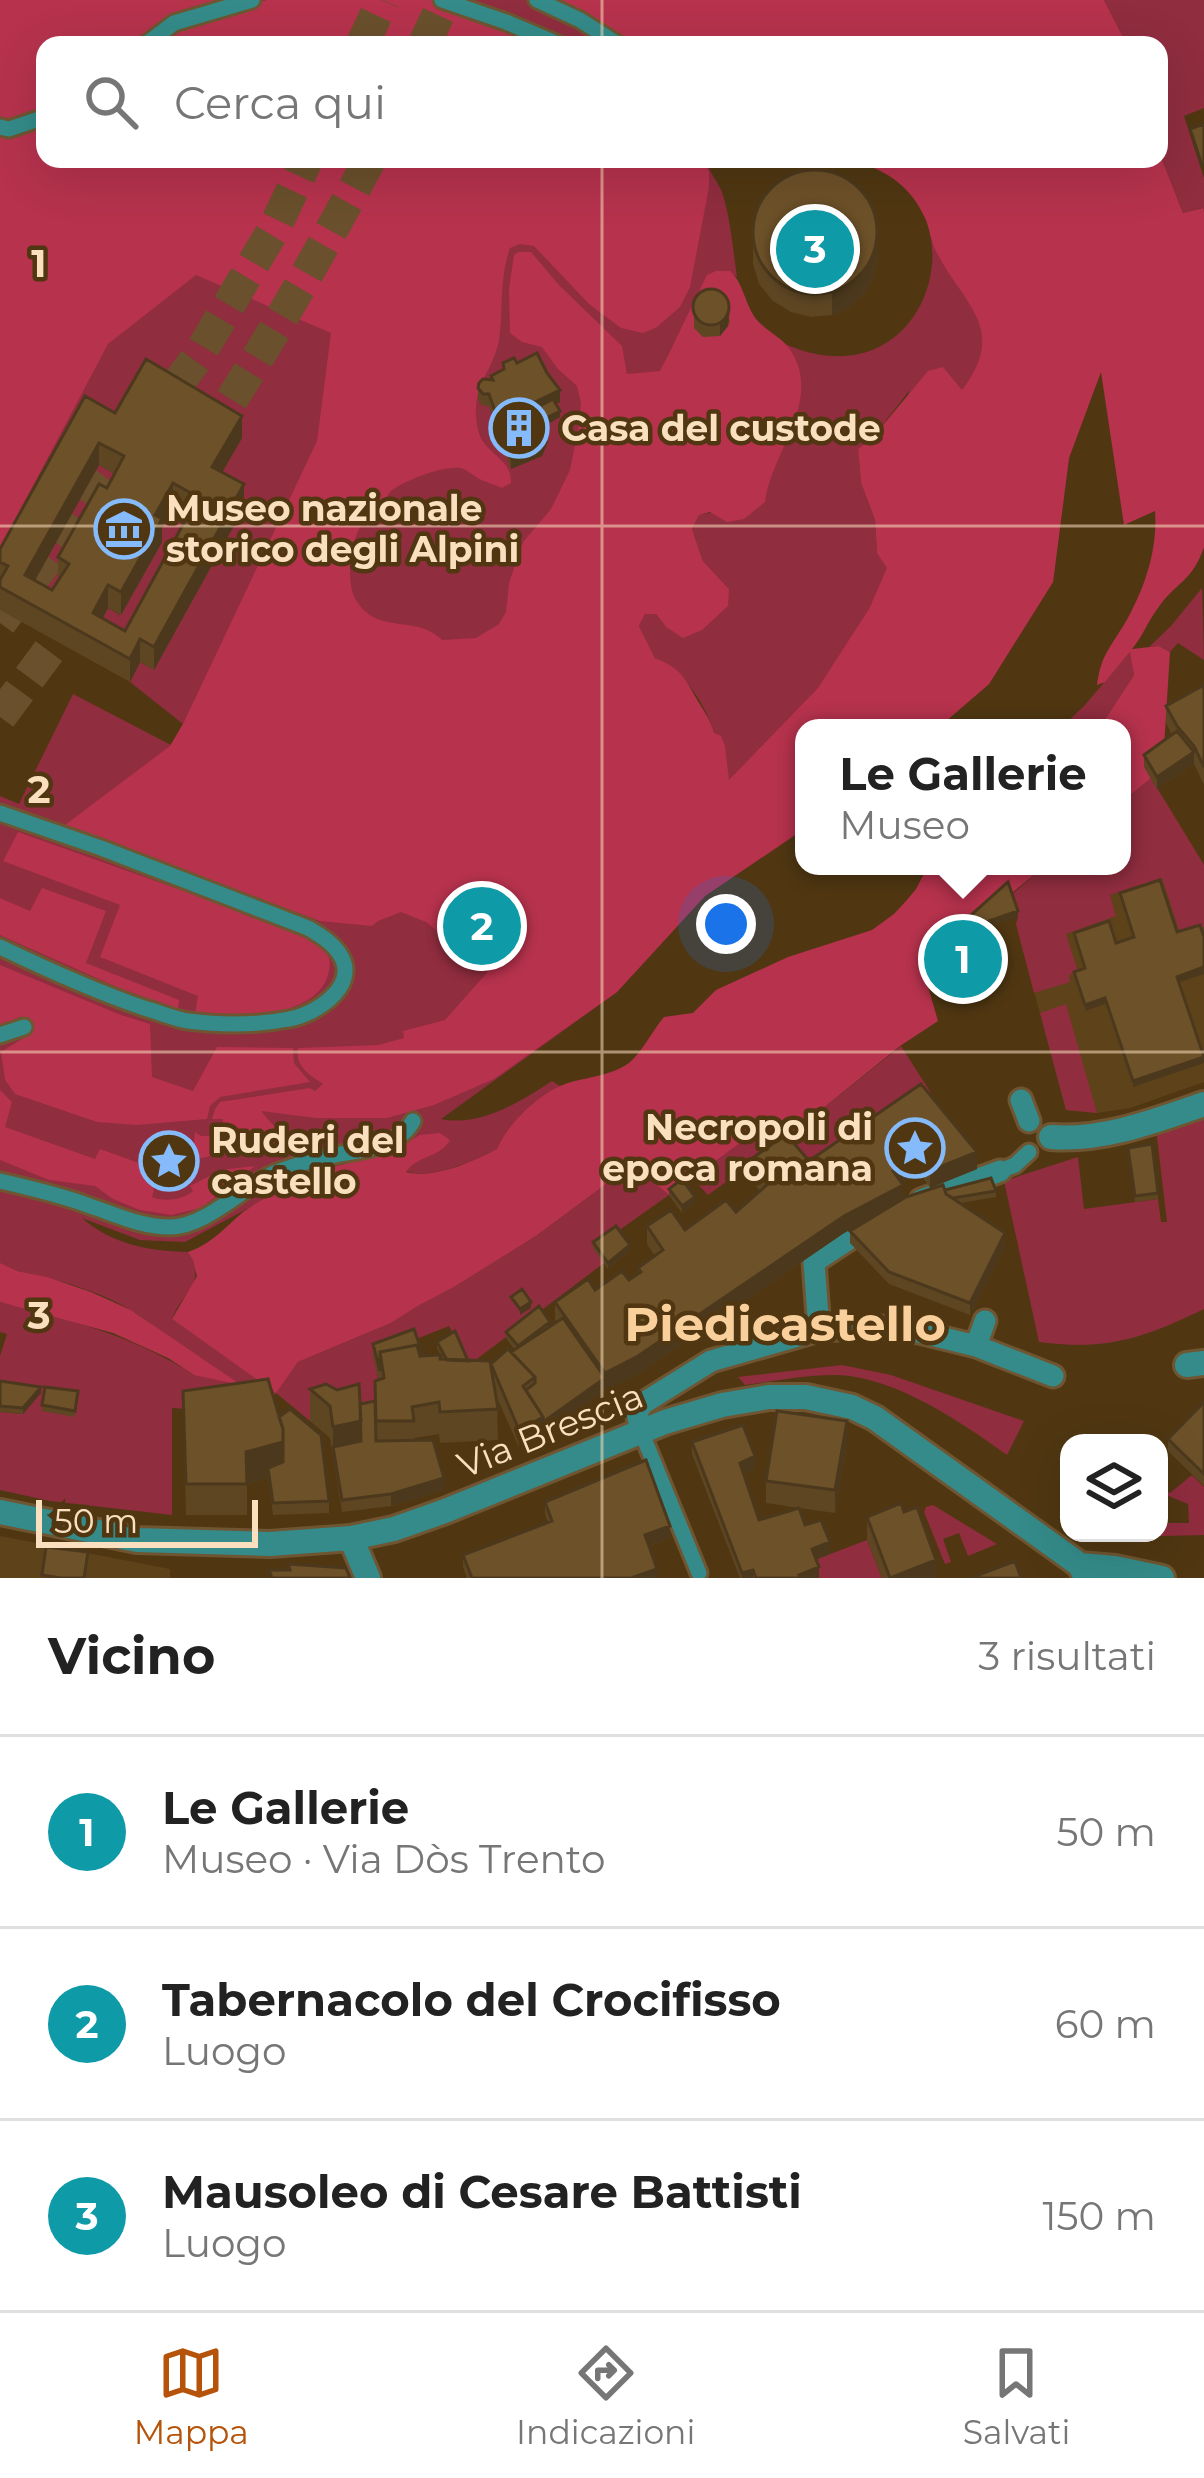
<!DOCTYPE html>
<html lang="it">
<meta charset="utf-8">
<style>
body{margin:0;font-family:Montserrat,sans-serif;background:#f6f6f6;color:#222}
.controls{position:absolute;right:36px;bottom:36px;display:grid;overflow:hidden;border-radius:24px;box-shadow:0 12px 48px #0002}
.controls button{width:108px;height:108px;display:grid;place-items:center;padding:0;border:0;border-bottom:3px solid #e0e0e0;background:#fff;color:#222;font:60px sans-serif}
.scale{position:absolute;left:36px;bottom:30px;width:222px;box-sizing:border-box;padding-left:12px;border:6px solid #fae0bf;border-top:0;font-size:33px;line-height:42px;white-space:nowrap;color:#fae0bf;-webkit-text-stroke:9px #503712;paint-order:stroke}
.you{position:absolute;left:726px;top:924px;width:42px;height:42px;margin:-30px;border:9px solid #fff;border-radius:50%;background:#1a73e8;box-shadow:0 0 0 18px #1a73e833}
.badge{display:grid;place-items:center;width:78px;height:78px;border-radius:50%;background:#b45309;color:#fff;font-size:39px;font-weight:700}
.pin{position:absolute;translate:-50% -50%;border:6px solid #fff;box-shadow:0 3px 12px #0006}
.popup{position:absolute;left:795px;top:719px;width:336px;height:156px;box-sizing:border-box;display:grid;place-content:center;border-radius:24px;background:#fff;filter:drop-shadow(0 3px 9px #0005);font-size:39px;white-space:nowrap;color:#767676}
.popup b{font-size:45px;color:#222}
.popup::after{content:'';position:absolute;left:50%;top:100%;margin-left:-24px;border:24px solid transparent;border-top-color:#fff}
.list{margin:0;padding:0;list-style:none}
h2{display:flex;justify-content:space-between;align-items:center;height:156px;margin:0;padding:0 48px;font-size:51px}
h2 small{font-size:39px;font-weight:400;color:#767676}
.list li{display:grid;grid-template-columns:78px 1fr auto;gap:36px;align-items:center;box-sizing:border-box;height:192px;padding:0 48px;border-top:3px solid #e0e0e0}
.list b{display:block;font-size:45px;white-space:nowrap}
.list p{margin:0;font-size:39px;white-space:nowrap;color:#767676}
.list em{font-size:39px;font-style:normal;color:#767676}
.icon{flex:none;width:66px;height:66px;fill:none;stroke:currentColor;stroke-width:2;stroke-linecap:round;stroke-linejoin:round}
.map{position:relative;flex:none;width:1204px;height:1578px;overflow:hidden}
.search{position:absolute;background:#fff;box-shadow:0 12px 48px #0002;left:36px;right:36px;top:36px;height:132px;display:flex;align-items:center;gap:30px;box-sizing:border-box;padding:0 42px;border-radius:24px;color:#767676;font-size:45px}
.sheet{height:732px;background:#fff}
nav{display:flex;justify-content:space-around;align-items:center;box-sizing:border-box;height:168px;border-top:3px solid #e0e0e0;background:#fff;font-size:33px;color:#767676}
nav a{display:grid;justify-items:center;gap:6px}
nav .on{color:#b45309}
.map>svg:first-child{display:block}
</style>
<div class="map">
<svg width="1204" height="1578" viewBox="0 0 1204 1578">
<rect width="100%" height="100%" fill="#503712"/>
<path fill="#5e4219" d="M1151,778L1204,865V1082L1130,1108L1097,1113L1066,1110L1016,924L1045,866H1122V802Z
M0,1536L170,1569V1578H0Z"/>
<path fill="#902d3f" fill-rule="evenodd" d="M0,0H968L977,45H45V159H706C708,172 719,182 723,195C731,222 733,250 737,277L729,271L695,301L666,358L595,609L714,733C706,705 683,669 655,658L639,626L645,614H656L666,627L729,589L703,561L692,529L699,515L764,502C772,449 827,396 785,344C942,413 996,169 835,159H1013L1101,369L1069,458L1053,582L989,684L938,728H804V829L705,896L617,992L441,1119C480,1127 520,1102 552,1081L560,1086C537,1102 508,1121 497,1149C472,1161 433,1180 405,1171L410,1166L419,1135C395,1153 363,1159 333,1167L334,1171L284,1189L185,1242L140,1240L82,1218C112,1244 148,1251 188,1252C208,1284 182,1291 172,1319L276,1392L298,1362L391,1323L418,1306L454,1287L536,1236L625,1170L639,1163L653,1182L669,1195L594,1248L604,1263L469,1365L449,1326L374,1356L384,1410L310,1421L276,1393L267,1404L212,1411L172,1408V1515L50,1501L0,1490V1412L23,1414L0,1388V1356L7,1334L0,1332V1302C70,1320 132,1335 194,1375C182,1360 171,1343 158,1330C121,1296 65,1281 17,1271L0,1284V796L19,804L73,694L171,745L183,724L130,682L140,662L153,669L244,508L146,383L0,572ZM909,391L877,553L875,520L861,483L858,449L873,437Z
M1104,0H1204V108L1184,116L1204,178V212L1202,208L1183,213L1159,152V125L1167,121L1159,105V45H1127Z
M99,465L124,479L69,587L25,598Z
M173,506L198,520L125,653L93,636L108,608L120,615Z
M1202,588L1204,660L1178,643L1170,652L1159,646L1149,647L1171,626Z
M1131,651L1134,675L1104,721L1093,728H1061L1084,706Z
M1151,778L1204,865V927L1180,933L1162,878L1110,895L1116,916L1066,934L1078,972L1069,975L1070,982L1034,993L1016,924L1018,917L1011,895L1045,866H1122V802Z
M1066,1004L1097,1113L1066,1110L1040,1013Z
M901,1046L931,1093L809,1179L780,1143L708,1195L692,1178L767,1123L781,1142Z
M1204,1113V1309C1144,1338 1107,1351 1039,1342L1004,1181L1078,1157L1084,1209L1158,1199L1161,1222H1167L1156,1129Z
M842,1365L891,1375L1024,1421L1007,1455C961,1422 897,1378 839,1375C807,1374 775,1381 745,1385L738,1377Z
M1192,1475L1204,1487V1535L1124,1537L1113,1533H1159V1523H1189L1188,1504L1159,1492V1488L1170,1493Z
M933,1505L997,1544L968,1556L959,1533L943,1539L951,1562L945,1564L924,1512L926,1507Z
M867,1540L882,1578H818L812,1561Z"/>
<path fill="#b6324d" d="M0,0H235L170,21L137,45H45V112L15,122L0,121Z
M267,0H431L508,26L549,45H153L187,24Z
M548,0H1104L1127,45H632L583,15Z
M45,123V159H703L709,172V187L690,287L680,307L657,327L643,333L621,328L589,304L534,246L520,244L510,248C500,276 503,303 500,332C497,371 468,384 478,430C484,455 512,457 511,483L502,488C493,484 484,482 476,477C470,473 468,470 460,468C444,465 403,481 391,491C389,493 387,496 386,499C379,509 367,516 361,526C350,543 346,581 355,598C376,637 416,613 442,640L476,638L499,624L506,612L509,583L523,542L551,509L570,470L579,425L581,403L577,386L558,369L542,347L522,342L510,333L509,289L514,255L518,252H531L559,285L622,346L627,374L660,371L707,275L716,271H730C743,282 745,304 756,319C766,331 783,338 791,351C823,401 771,453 765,502L744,519L727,522L710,512L699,515L692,529L703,561L729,589L728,606L702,630L683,638L666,627L656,614H645L639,626L655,658C684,669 686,682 701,706C707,716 711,722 714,733L721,736L725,746L729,780L818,688L869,609L887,568L877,553L875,520L861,483L858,449L873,437L928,371L943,367L962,390C1009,328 963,305 936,251C930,240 930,227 924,216C908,180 872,161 835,159H1159V152L1183,213L1203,208L1204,212V547C1193,581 1175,583 1158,608C1148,621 1143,636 1132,649L1159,646L1170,652L1164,747L1151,778L1122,802V728H1093L1104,721L1134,675L1130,652L1105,682L1097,685C1101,655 1110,648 1125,623C1144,590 1158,550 1155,511L1124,525L1101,372L1069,458L1053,582L989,684L938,728H804V829L705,896L617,992L494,1079L434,1105L387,1118H316L261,1111C268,1119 283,1138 294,1141L266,1150L268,1140C241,1144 218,1156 192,1160L195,1132L201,1136H223V1119H212L215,1109L220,1102L310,1088L315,1091L323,1084C310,1075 295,1067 298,1048L378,1045L404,1038L403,1031L445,1020L523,932L507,936L505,916L502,910C476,906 459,916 448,940L426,922L401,912L378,921L372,926L320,921L65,825L170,746L183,724L317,441L331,333L196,275L108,344L0,548V133Z
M18,832L316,938C326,949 332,955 329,971C319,1021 232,1017 195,1015L198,996L100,957L120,905L3,861Z
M928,866H1045L922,966L938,1021L900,1046L780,1143L766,1124L669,1195L653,1182L639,1164L625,1170L536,1236L454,1287L418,1306L391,1323L298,1362L276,1393L172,1319L197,1276L193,1261L188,1252C213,1243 223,1229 243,1212C269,1193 303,1181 333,1171V1167L371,1157L402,1146L419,1135L440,1133L450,1140C440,1158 416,1156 406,1172C435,1179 471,1162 497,1149C507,1124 540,1093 565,1084C586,1077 611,1076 629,1063C643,1051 652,1031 664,1017L693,1013L716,990L788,957L872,930L894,914L906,901L916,889Z
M42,888L106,911L86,963L179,1000L178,1009L119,988L0,935V898L30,911Z
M0,965L121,1015L150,1024L152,1077L193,1091L217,1047L293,1048L294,1063L310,1082L220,1097L210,1106L207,1119L137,1125L97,1122L15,1094L5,1080L1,1052L28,1035L19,1017L0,1026Z
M0,1090L12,1102L5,1127L95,1159L100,1149L139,1163L154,1190L152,1197C164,1202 183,1200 193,1191L190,1186L221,1170L255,1166L201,1208L171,1215L140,1210L113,1199L95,1186L49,1180L0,1160Z
M0,1263L17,1271L47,1277L91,1292L131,1310L241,1385L194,1375L168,1358L113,1333L0,1302Z"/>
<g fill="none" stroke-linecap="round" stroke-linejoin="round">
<path stroke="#6a502c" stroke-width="33" stroke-dasharray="33 16" stroke-linecap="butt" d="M362,45L383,0
M424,45L445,0
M205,441C265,350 319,255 370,159
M0,623L199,355L275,227L307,159
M0,717L81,608"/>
<defs>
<path id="service" d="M442,0L506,22L560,45
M537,0L580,20L619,45
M145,45L174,23L252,0
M0,127L9,129L45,117
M0,813L101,848L308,928C320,935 335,944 342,958C357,988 314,1015 289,1019C258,1025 220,1025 188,1021C174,1019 159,1012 144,1008C94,991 48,970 0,947
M0,1035L24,1027
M1000,1171L1015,1165L1029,1152
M0,1181C30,1188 61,1195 90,1206C117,1215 141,1227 170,1227C207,1227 244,1185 277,1172C292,1167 307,1161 322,1158C352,1150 397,1151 413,1121
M641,1431L699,1573"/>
<path id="pedestrian" d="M1021,1100L1029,1121
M921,1200L1000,1171
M819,1330L814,1262L872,1224
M976,1346L985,1321
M641,1431L637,1413L642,1404L711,1361L819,1330L881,1327L919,1332L976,1346L1053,1376"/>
<path id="minor" d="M1051,1137C1103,1141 1155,1121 1204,1104
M1187,1365L1204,1363
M351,1538L368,1578"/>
<path id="tertiary" d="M0,1512L137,1540L270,1544L351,1538L394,1529L445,1511L665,1422L722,1405L769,1397H806L852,1407L875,1418L1080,1565L1086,1578
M1080,1565L1115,1568L1162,1578"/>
</defs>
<use href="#service" stroke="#6f5531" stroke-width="21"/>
<use href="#pedestrian" stroke="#6f5531" stroke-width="27"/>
<use href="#minor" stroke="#6f5531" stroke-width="30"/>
<use href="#tertiary" stroke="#6f5531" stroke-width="30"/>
<use href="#service" stroke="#348b89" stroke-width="15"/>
<use href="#pedestrian" stroke="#348b89" stroke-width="21"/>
<use href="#minor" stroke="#348b89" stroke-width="24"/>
<use href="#tertiary" stroke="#348b89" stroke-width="24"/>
</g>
<path fill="#5e4623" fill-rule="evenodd" d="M753,220L878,256L874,276L865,293L850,307L832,315L811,317L791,312L773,301L759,284L753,264Z
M694,299L730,320L728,326L720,336L703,337L694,328Z
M503,363H517L560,402L556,404L560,417L546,425L541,415L548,442L542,456L511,469L489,406H483L478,400V388L491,380V376L503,370Z
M115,413L242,438L222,472L244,507L154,670L140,662L130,682L0,610V549ZM99,465L115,474L107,488L58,557V580L52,590L35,581ZM173,506L189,515L125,631L103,618L108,608L121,615L162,542V527Z
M1204,685V785L1194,764L1157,789L1144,767V755L1172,735L1166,723V706Z
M1120,893L1177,932L1204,937V974L1178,982L1204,1063L1133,1087L1105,1004L1085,1011L1074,978V972L1084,969L1074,939V933L1116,943L1132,937L1120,900Z
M921,1084L977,1169L930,1188L920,1173L902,1183L903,1199L945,1190L996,1191V1197L960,1203L1005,1246L970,1315L889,1284L850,1243V1231L867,1221L844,1233L638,1374L605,1390L543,1435L519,1447L497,1398L498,1440L440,1443L439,1434L414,1438L444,1490L391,1506L342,1512L330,1438L310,1421V1389L360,1404L375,1401L379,1380L373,1356V1344L443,1360L437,1348V1342L468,1361L491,1364L515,1350L506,1338V1332L550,1326L557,1322L555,1319V1302L629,1280L638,1274V1268L655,1256L647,1244V1226L685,1230L736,1212L760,1191L750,1178V1160L809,1161Z
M1128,1148L1158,1193V1199L1135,1202Z
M669,1189L695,1203L682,1213L669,1195Z
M593,1242L630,1251L608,1269L593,1248Z
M0,1381L41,1393L23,1414L0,1412Z
M183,1391L279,1417L329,1501V1513L273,1515L268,1478L247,1484V1515H186Z
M78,1397L75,1417L42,1411V1405Z
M1204,1402V1486L1168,1451V1439Z
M692,1442L755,1469L743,1474L759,1520L799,1508L766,1503V1481L847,1444L835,1513L800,1508L805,1525L830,1554L816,1560L819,1578H740L692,1454Z
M545,1502L670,1538L649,1546L657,1578H467L463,1567V1555L548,1522L545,1514Z
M867,1517L936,1578H882L867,1540Z"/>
<path fill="#4c391d" d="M878,233V256L874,276L865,293L850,307L832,315V292Z
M730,308L728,326L720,336V323Z
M560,390V402L542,411L540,406V412L535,402Z
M560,411V417L546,425V418Z
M242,416V438L212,490V467Z
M548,430V442L542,456L511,469V457Z
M99,443V465L25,598V575Z
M173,483V506L162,527V542L121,615V592L155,515Z
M244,484V507L154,670V647Z
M108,585V608L93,636V613Z
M140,639V662L130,682V659Z
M1194,752V764L1157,789V777Z
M1018,911V917L963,936V930Z
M495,917V923L478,938V932Z
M973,962V968L925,982V976Z
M1204,967V974L1177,983V977Z
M1105,998V1004L1085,1011V1005Z
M1204,1057V1063L1133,1087V1081Z
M977,1152V1169L930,1188V1171Z
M920,1156V1173L893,1188V1171Z
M903,1185V1202L844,1233L638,1374L605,1390L543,1435L519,1447V1430L543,1417L605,1378V1373L844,1216Z
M695,1197V1203L682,1213V1206Z
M1005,1233V1246L970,1315V1303Z
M630,1245V1251L608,1269V1263Z
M531,1302V1308L520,1315V1309Z
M41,1387V1393L23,1414V1408Z
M361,1421V1453L333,1447V1459V1427Z
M847,1421V1444L835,1513V1490Z
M283,1442V1474L268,1468V1478L246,1484V1452Z
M755,1456V1469L740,1475V1463Z
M444,1478V1490L391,1506V1494Z
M670,1526V1538L645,1547V1535Z
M830,1542V1554L812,1561V1549Z
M936,1560V1578H890Z
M819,1567V1578H799V1575Z
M657,1569V1578H631Z
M753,1570V1578H742V1573Z"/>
<path fill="#6d5129" stroke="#4c391d" stroke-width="3" fill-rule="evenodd" d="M1204,124V164L1202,165L1190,129Z
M753 232a62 62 0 1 1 124 0a62 62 0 1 1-124 0Z
M693 307a18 18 0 1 1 36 0a18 18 0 1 1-36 0Z
M537,353L547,373L560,390L535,402L548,430L542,444L511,457L489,394H483L478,388L479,383L483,379L493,380L491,376L504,369L503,363L514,358L517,363Z
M146,359L242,416L212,467L244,484L154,647L140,639L130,659L0,587V580L8,566L0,562V549L85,396L115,413ZM99,443L124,456L107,488L99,484L58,557L69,564L52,590L25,575ZM173,483L198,497L125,631L93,613L108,585L121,592L162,519L155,515Z
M553,399L560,411L546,418L540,406Z
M1204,685V767L1194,746L1177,726L1166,706Z
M1177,731L1194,752L1157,777L1144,755Z
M1160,880L1177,932L1200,925L1204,937V967L1177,977L1204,1057L1133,1081L1105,998L1085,1005L1074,972L1085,968L1074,933L1109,921L1116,943L1134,937L1120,893Z
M1008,882L1018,911L963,930L973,962L925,976L921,960Z
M486,907L495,917L478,932L469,922Z
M921,1084L977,1152L930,1171L920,1156L893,1171L903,1185L844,1216L638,1356L605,1373L555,1302L588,1279L595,1290L622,1271L629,1280L641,1272L638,1268L663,1250L647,1226L671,1210L685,1230L726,1200L736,1212L768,1184L750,1160L786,1134L809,1161Z
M1152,1144L1158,1193L1135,1196L1128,1148Z
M991,1178L996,1191L953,1198L946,1194L945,1190Z
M682,1179L695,1197L682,1206L669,1189Z
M943,1185L946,1194L1005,1233L970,1303L889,1272L850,1231L906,1197Z
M616,1226L630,1245L608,1263L593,1242Z
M522,1289L531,1302L520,1309L511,1297Z
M539,1306L550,1322L518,1346L506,1332Z
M563,1318L605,1378L543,1422V1417L526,1390L535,1383V1377L511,1352Z
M414,1329L423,1355L420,1356L417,1345L380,1352V1371L373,1344Z
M455,1331L468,1361L447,1360L437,1342Z
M417,1345L420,1356L441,1355L440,1359L490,1361L498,1409L440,1412L439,1402L412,1407L414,1421H376L375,1381L384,1378L380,1352Z
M508,1349L535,1377L523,1386L543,1417L519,1430L491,1364Z
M268,1379L283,1429V1442L246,1452L247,1484H186L183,1391Z
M0,1381L41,1387L23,1408L0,1406Z
M326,1384L337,1390L359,1384L361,1421L333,1427L330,1406L310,1389Z
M45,1387L78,1391L75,1411L42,1405Z
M375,1401L376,1441L433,1440L444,1478L391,1494L342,1500L333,1447L361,1441L360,1404Z
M1204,1402V1474L1168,1439Z
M290,1409L321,1435L329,1501L273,1503L268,1468L283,1462V1429L279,1417Z
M777,1411L847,1421L835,1490L766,1481Z
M743,1425L755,1456L740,1463L759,1520L799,1508L805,1525L821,1520L830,1542L812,1549L819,1567L799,1575L800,1578H756L753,1570L742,1573L692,1442Z
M646,1460L670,1526L645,1535L657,1569L631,1578H472L463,1555L552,1521L545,1502Z
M901,1503L904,1512L917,1507L936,1560L890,1578L867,1517Z
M46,1547L88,1552L84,1578H61L42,1575Z
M1015,1561L1021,1578H971Z
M288,1564L346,1568L350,1578H272L269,1570H290Z"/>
<path fill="none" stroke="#fae0bf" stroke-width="3" stroke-opacity="0.55" d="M602,0V45M602,159V1578M0,526H1204M0,1052H1204"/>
<defs>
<symbol id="building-ring" viewBox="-11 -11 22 22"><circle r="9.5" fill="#503712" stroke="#86bbfb" stroke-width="1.5"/><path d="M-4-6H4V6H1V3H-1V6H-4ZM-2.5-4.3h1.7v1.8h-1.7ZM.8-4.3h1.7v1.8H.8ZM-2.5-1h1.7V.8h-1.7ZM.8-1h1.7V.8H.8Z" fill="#86bbfb"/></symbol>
<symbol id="museum-ring" viewBox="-11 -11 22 22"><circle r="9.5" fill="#503712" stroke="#86bbfb" stroke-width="1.5"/><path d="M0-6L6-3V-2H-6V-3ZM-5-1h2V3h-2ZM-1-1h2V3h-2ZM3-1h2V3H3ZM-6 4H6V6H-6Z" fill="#86bbfb"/></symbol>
<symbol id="sight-ring" viewBox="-11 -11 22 22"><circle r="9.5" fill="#503712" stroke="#86bbfb" stroke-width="1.5"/><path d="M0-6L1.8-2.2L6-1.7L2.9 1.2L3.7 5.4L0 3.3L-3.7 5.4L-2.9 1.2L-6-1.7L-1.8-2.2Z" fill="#86bbfb"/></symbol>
</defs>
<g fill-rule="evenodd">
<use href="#building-ring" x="486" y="395" width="66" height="66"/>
<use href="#museum-ring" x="91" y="496" width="66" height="66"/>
<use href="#sight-ring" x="882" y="1115" width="66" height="66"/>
<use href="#sight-ring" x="136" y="1128" width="66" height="66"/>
</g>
<g text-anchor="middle" stroke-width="9" stroke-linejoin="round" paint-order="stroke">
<g font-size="36" font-weight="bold" fill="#fae0bf" stroke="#503712" text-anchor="start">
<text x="561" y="441">Casa del custode</text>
<text x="166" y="521">Museo nazionale<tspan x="166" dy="41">storico degli Alpini</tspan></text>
<text x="873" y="1140" text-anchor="end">Necropoli di<tspan x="873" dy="41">epoca romana</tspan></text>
<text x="211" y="1153">Ruderi del<tspan x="211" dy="41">castello</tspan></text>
</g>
<g font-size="36" fill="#fae0bf" stroke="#503712">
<text transform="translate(550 1430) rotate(-22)" y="13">Via Brescia</text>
</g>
<g font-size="48" font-weight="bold" fill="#f9d09b" stroke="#503712">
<text x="785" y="1341">Piedicastello</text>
</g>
</g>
<g font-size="39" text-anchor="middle" font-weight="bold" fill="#fae0bf" stroke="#503712" stroke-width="9" stroke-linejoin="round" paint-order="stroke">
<text x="39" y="277">1</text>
<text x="39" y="803">2</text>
<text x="39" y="1329">3</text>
</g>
</svg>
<div class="controls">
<button><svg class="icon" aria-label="layers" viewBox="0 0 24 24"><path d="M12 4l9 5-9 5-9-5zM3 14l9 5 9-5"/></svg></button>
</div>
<div class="scale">50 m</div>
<div class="you"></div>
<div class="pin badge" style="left:963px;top:959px;background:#0f9aa8">1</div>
<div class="popup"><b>Le Gallerie</b>Museo</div>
<div class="pin badge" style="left:482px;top:926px;background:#0f9aa8">2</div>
<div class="pin badge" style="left:815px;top:249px;background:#0f9aa8">3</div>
<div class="search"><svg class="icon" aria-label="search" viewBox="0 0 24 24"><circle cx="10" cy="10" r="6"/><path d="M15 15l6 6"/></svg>Cerca qui</div>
</div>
<section class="sheet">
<h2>Vicino<small>3 risultati</small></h2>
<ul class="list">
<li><span class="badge" style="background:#0f9aa8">1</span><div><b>Le Gallerie</b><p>Museo · Via Dòs Trento</p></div><em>50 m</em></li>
<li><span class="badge" style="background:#0f9aa8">2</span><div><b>Tabernacolo del Crocifisso</b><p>Luogo</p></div><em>60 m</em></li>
<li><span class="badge" style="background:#0f9aa8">3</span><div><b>Mausoleo di Cesare Battisti</b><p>Luogo</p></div><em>150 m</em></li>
</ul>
</section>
<nav>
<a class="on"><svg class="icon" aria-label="map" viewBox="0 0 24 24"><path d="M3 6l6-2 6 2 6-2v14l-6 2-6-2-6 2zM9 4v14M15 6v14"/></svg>Mappa</a>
<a><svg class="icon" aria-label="directions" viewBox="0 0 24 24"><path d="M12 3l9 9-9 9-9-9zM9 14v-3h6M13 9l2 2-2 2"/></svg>Indicazioni</a>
<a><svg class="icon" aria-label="saved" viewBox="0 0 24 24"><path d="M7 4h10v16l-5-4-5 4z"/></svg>Salvati</a>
</nav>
